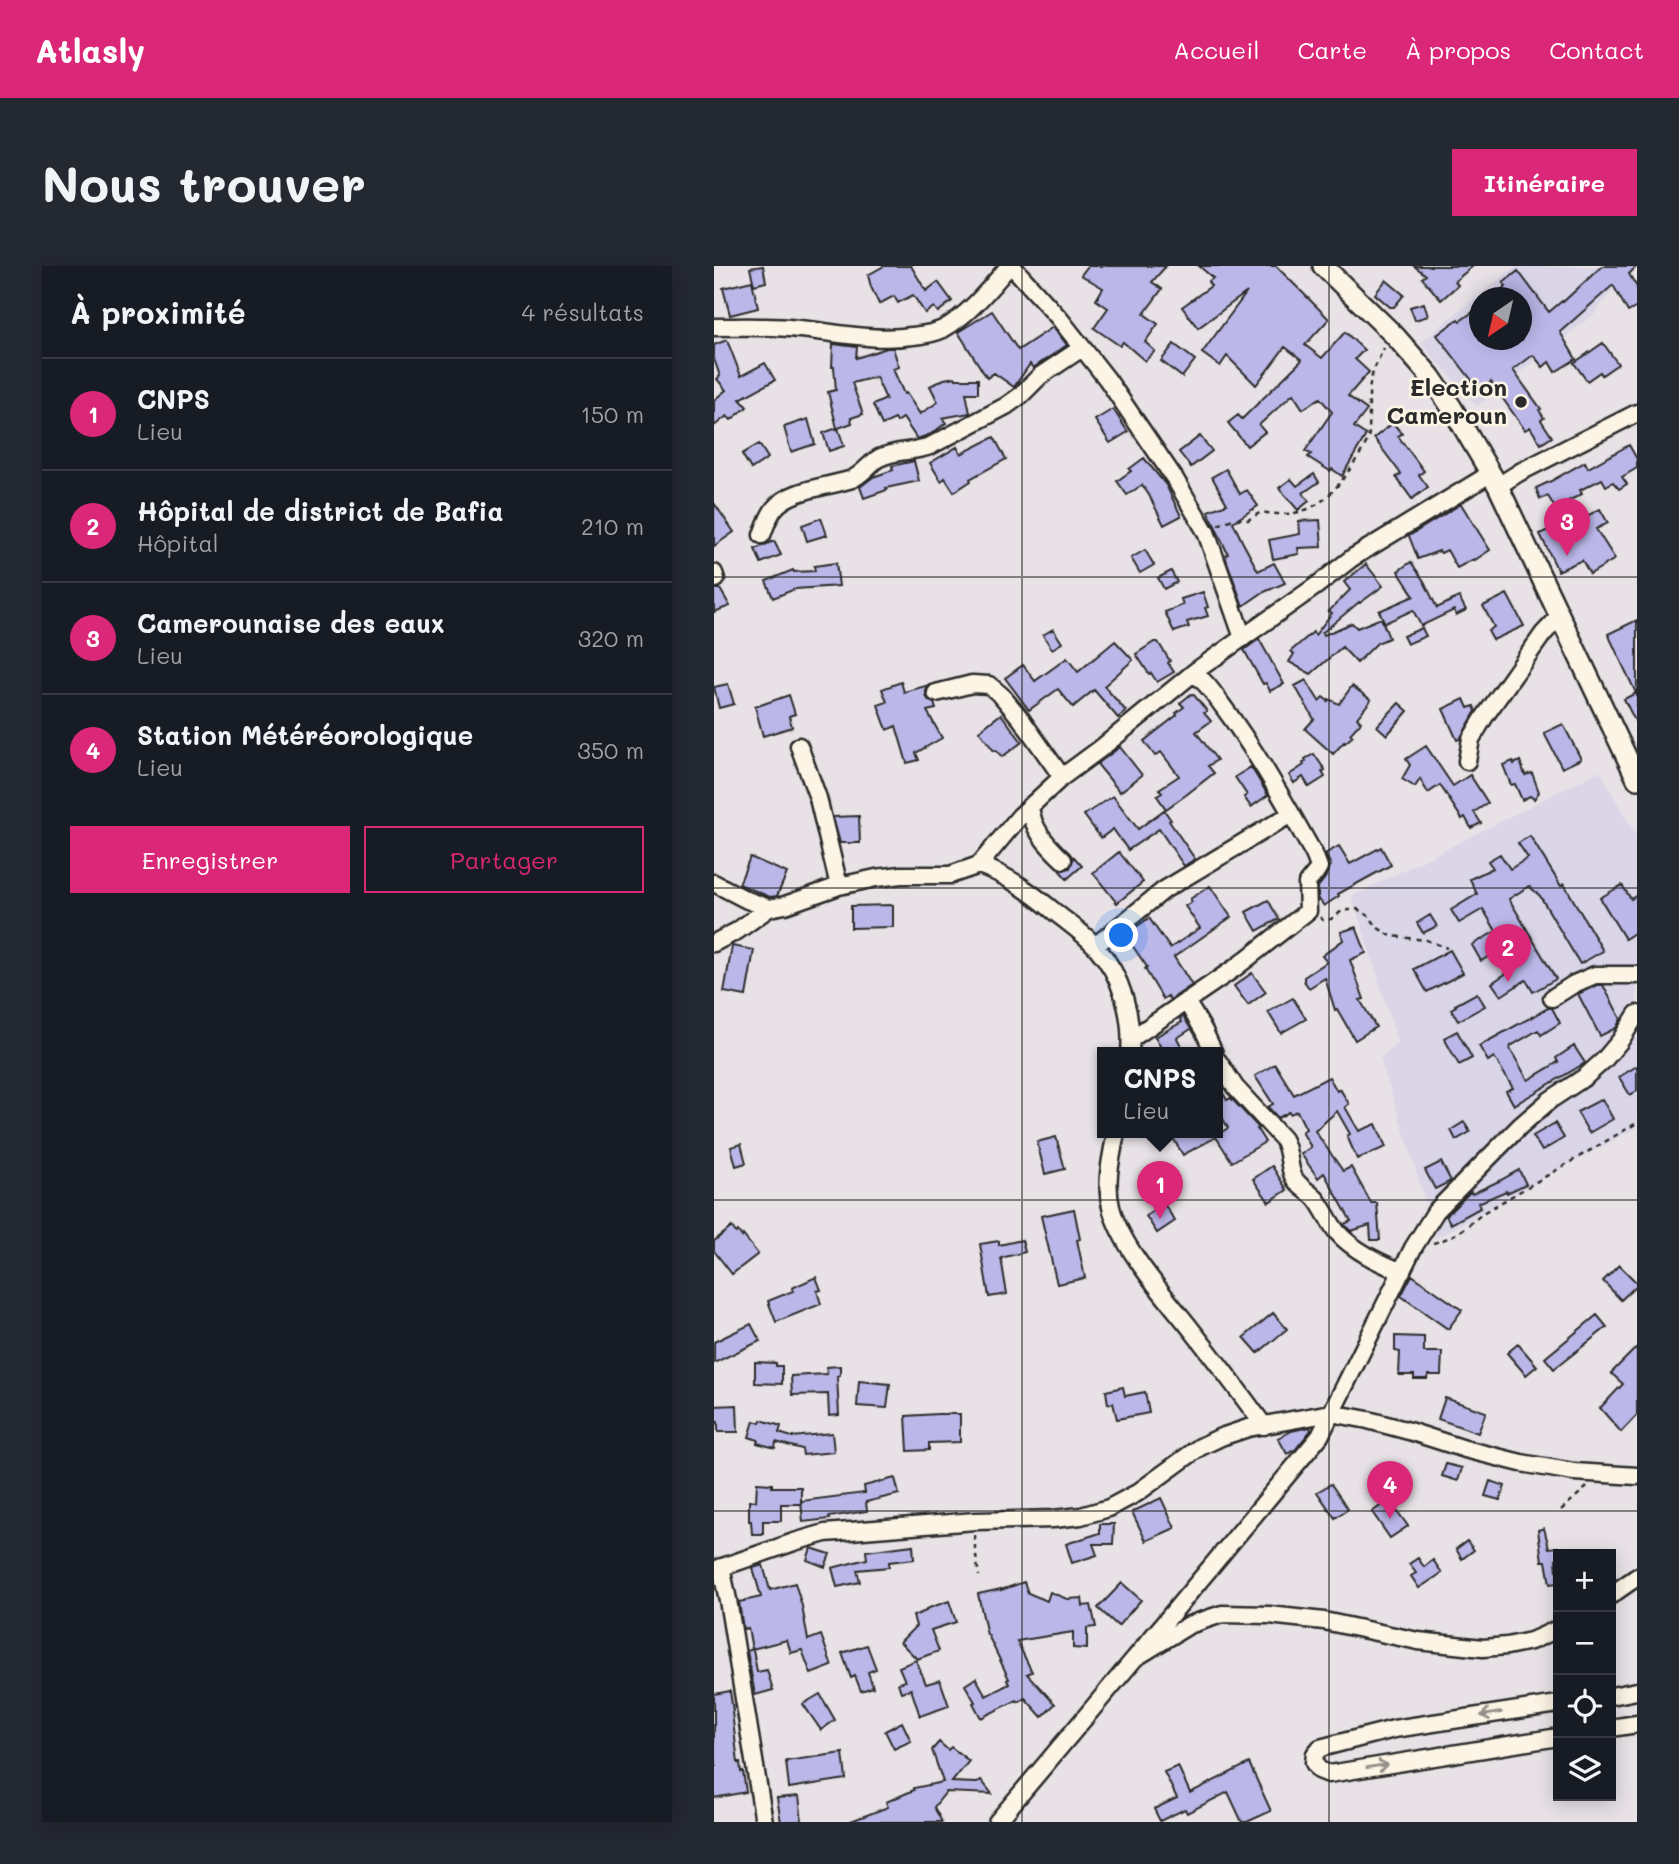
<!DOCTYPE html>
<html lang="fr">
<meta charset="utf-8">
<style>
body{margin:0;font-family:Mali,sans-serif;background:#242831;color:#f1f3f6}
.controls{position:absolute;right:21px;bottom:21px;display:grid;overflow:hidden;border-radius:0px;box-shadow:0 4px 18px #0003}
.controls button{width:63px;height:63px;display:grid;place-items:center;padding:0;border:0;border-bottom:2px solid #363941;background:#171b24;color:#f1f3f6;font:35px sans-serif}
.compass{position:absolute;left:755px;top:21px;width:63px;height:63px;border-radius:50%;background:#171b24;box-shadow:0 4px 18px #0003;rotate:214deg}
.you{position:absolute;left:408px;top:670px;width:24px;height:24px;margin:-18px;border:5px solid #fff;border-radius:50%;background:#1a73e8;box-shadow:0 0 0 10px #1a73e833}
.badge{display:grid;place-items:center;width:46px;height:46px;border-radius:50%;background:#db2777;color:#fff;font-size:23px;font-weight:700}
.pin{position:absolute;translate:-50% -58px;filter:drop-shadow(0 2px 4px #0008)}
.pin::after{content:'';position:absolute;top:37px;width:24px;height:21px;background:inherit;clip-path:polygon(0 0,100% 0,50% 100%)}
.popup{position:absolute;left:383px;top:781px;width:126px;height:91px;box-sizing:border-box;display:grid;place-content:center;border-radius:0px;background:#171b24;filter:drop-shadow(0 2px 5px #0005);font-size:23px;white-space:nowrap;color:#9ea1a6}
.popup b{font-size:26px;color:#f1f3f6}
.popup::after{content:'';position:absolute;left:50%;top:100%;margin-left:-14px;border:14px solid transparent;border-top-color:#171b24}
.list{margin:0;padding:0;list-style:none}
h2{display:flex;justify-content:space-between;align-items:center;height:91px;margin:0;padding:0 28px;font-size:30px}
h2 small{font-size:23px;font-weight:400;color:#9ea1a6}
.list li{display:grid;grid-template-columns:46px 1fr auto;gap:21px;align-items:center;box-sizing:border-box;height:112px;padding:0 28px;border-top:2px solid #363941}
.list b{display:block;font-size:26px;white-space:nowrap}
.list p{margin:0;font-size:23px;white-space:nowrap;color:#9ea1a6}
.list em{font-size:23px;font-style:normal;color:#9ea1a6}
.actions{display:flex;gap:14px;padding:21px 28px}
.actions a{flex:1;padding:16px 0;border:2px solid #db2777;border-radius:0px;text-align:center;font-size:24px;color:#db2777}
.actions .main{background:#db2777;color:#fff}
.icon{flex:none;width:38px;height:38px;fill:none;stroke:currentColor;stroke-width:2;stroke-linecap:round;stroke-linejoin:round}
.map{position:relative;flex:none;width:923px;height:1556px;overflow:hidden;border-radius:0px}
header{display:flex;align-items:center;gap:42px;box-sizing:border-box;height:98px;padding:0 35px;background:#db2777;color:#fff}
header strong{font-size:33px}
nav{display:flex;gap:38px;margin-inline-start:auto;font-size:24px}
.intro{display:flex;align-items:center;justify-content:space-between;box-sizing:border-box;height:168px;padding:0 42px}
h1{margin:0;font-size:49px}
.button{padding:18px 32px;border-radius:0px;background:#db2777;color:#fff;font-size:24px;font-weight:700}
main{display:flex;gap:42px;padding:0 42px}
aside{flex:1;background:#171b24;border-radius:0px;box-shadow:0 4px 18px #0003}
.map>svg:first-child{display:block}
</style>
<header>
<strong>Atlasly</strong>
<nav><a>Accueil</a><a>Carte</a><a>À propos</a><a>Contact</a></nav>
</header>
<div class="intro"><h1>Nous trouver</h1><a class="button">Itinéraire</a></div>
<main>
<aside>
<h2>À proximité<small>4 résultats</small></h2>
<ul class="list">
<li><span class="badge">1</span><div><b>CNPS</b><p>Lieu</p></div><em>150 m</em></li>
<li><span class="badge">2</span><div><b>Hôpital de district de Bafia</b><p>Hôpital</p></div><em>210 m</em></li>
<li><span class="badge">3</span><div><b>Camerounaise des eaux</b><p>Lieu</p></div><em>320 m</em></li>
<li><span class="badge">4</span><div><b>Station Météréorologique</b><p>Lieu</p></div><em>350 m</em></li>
</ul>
<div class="actions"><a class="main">Enregistrer</a><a>Partager</a></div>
</aside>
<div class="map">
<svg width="923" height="1556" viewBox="0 0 923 1556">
<rect width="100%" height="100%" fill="#e8e2e6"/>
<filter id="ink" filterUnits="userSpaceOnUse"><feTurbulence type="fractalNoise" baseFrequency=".0143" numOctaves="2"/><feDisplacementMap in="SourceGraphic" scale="14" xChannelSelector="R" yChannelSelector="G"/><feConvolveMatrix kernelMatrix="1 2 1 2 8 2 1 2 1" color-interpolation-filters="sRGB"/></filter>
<g filter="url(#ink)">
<path fill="#dad5e7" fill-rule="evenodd" d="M802,0L923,1L899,23L880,48L763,140L707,77L737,51ZM766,32H808V74H766Z
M886,505L923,572V861L722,972L694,878L666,792L684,777L646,654L637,631Z"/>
<path fill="#bbb7e9" stroke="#2b2b2b" stroke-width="2" d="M49,0L52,16L40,19L36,2Z
M170,0H197L212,25L224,16L238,35L224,46L220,41L211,47L199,29L184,37L180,30L165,38L157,21L154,9Z
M374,0H452L438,16L448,23L430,48L444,58L431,76L441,85L431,95L409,76L406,80L380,62L394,42L382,34L389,22L367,9Z
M485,0H562L615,53L591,79L608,92L631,66L650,84L641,93L655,106L634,130L653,144L640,161L652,169L628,210L618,203L616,205L594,191L597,188L591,185L618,146L606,132L589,143L579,128L545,159L551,166L533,180L514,157L524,149L528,153L588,94L571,81L542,119L513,90L506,100L488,87L533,26L484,62L468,41L497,20L494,16L499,12Z
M700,0H759L741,15L744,19L727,34L708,12L712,9Z
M888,0H923L915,8L923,21V41L914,46L899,19L846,66L862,93L841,106L835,96L829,101L819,89L799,104L827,143L825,144L830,152L827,154L838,171L827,178L816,161L811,164L777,116L766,125L723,69L744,53L746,55L766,41V74H808V32H777L792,20L789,17L804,5L835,46L848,35L849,36Z
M672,14L690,29L680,41H676L661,28Z
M38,15L44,42L16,49L9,22Z
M710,37L714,50L701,54L696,41Z
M278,45L304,84L339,61L353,79L319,102L316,98L300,121L280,107L273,112L244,66Z
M13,74L27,110L51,97L61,114L26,133L33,141L17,154L13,150L0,160V134L12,124L3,113L6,110L0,93V79Z
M889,77L904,98L888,109L886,106L873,115L860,97Z
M119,78L143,81L142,92L173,82H179L185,101L179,103L190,128L192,127L206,148L224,136L216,120L230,113L241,111L242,113H264V127H252L256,147L228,152L232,157L217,168L203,173L189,152L183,156L181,153L168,159L159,139L172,133L162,111L138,117L149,148L137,152L138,157L124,162L130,180L115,185L109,167L123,162L114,126L122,124L120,101H118Z
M460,78L481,94L468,111L447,95Z
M399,143L414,166L396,177L381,154Z
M94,153L101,178L77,186L70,161Z
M679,157L688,168L684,170L710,205L705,209L714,221L698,233L682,211L687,208L660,172Z
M486,170L498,185L477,201L465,186Z
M280,171L292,193L256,213L257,215L240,226L231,212L227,215L216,197L243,181L247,188Z
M45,178L54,192L37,203L28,188Z
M915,179L923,193V202L908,211L913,218L905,223L899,216L892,220L888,213L866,224L868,228L841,242L834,230L826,233L822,222L837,215L871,196L874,202Z
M430,192L452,219L467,250L450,259L435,229L428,219L413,229L403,215L417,205L415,203Z
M200,195L205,215L172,222L173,224L150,232L146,221L159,211L179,204L178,200Z
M512,203L526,228L533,224L544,240L519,256L528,275L544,305L560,297L571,317L548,327L529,340L511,290L514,288L494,245L513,238L498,211Z
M600,208L605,216L589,227L595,235L584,244L565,222L577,213L583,220Z
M0,237L20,266L0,280Z
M747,238L776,284L761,294L760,293L743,302L733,284L727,287L725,285L704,293L695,270Z
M886,243L894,257L882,263L901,293L876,308L868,294L844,305L826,268L852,255L854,260Z
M107,252L113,269L93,275L88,259Z
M606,254L608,281L584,282L585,288L559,293L555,274L586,268L585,255Z
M60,275L67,289L47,297L41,283Z
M431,284L440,299L426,307L417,292Z
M697,296L710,315L723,342L745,331L752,344L742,349L740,344L707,360L699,344L671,357L665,345L700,330L684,305Z
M122,297L125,320L81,323L59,332L52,315L79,304L80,306L101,305L100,300Z
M652,298L669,320L646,337L645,336L608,367L610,369L638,357L643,362L667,352L675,372L663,377L643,397L628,381L597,408L575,396L580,388L577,385L599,366L601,369L618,347L615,345L636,324L630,316Z
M457,305L463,316L450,323L444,312Z
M0,323H6L16,340L0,346Z
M489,326L494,341L491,342L494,350L473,356L475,361L460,366L451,346L469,339L467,333Z
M793,328L810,360L779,374L774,365L780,361L769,340Z
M923,354V459L910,433L922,427L894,368Z
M708,362L712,370L693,378L689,370Z
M339,363L348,377L338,383L329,369Z
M545,373L570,418L556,425L552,417L549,418L530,384Z
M401,375L419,394L390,420L412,445L404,452L380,424L359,441L344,423L315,444L291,412L309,399L321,415L353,392L364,406Z
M440,376H444L456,395L454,397L460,406L443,416L437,407L435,408L422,388Z
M592,414L605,435L609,431L614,435L615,433L625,438L638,420L657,434L643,452L647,456L636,468L639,470L631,477L630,476L619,488L591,463L600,453L581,420Z
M187,416L190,426L215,419L212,425V430L215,435L220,437L222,443L213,445L228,472L202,487L205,494L193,497L182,460L173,464L164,439L173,436L168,423Z
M14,418L20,438L5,442L0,421Z
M477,428L480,429L493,445L490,447L497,455L482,466L503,494L494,500L500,507L472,529L452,543L443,530L448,527L445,523L465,510L447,486L441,490L430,475L463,449L462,447L470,441L466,437Z
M75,429L81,448L75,450L78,461L49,470L41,441Z
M750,433L754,442L760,440L762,445L746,473L743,474L729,443Z
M685,437L694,445L673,469L663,460Z
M287,448L308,476L288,491L282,484L280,485L265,465Z
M849,458L867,493L848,502L830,467Z
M712,480L739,520L756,509L774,537L760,546L767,557L757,562L751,551L748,553L726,519L714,527L706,513L701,521L688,513L696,499L692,493Z
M406,481L428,509L406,526L383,498Z
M600,488L611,504L608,506L611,511L595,521L589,511L580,517L575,509L590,499L589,497L592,495L591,493Z
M799,495L800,498L806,495L811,509L818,507L825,526L820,533L816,530L808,534L801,518L797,519L789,499Z
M537,501L554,529L537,541L530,531L533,529L521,511Z
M399,530L424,563L450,544L457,554L455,555L481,593L470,600L445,563L414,584L399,563L387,572L370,549Z
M145,550L146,577H126L119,551Z
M816,570L847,620L850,618L889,685L866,698L826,630L815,620L795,633L842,713L819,726L812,714L787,730L778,717L803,700L792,681L767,695L758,679L782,665L769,643L745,657L737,644L763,628L756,613L779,602L774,595L786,588L796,603L814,592L804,577Z
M625,580L636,598L667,581L677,599L624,628L625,630L610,640L604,632V621L611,612L617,599L611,588Z
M405,586L429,616L403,637L379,607Z
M36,591L73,607L63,630L56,631L25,618Z
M360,591L368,600L353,613L346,605L356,602Z
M908,619L917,633L923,629V665L911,673L886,632Z
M496,620L517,651L460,691L478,719L456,734L454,730L449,733L431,703L433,701L411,669L435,652L456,682L486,662L471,640L478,636L476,633Z
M554,634L565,653L543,665L532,646Z
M179,639V661L137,662V640Z
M716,649L723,660L709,667L703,657Z
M642,661L652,687L636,694L650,733L646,734L662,761L641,774L623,743L621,744L611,712L595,722L590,715V711L613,696L608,690L629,674L627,666Z
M18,680L40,684L32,730L10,726Z
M736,684L749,707L713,726L700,703Z
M538,707L552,726L534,739L520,720Z
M883,719H889L907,753L902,762L886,770L864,728Z
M763,727L771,740L744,755L737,743L742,740L741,739Z
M579,732L592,753L567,767L554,746Z
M834,742H838L846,757L827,769L824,764L797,780L796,783L814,814L844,796L842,792L860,780L871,797L800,839L792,825L799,822L780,791L774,795L765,780Z
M469,750L477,763L463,772L471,787H450L441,771L468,756L466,752Z
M743,765L758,792L745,799L730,772Z
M561,798L580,829L615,811L623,825L626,823L635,838L631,841L645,865L662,858L672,881L643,893L633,870L636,868L623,845L601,865L629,905L637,901L657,937H663L666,974H657L656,959L637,965L630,958L637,955L610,907L604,912L587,888L597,881L588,866L592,863L583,845L576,848L575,846L564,852L554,841L559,838L541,810Z
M923,800V825L916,829L905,811Z
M504,819L513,834L517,832L545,862L543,863L551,876L518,896L502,871L469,889L456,867H506L514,862L504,844Z
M888,833L899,853L875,867L863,846Z
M750,856L756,866L742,874L737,864Z
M841,857L850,872L828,885L819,870Z
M342,871L351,903L331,908L323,876Z
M27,878L32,897L22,900L17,881Z
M727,896L737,915L721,923L711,904Z
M558,900L573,924L555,936L539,913Z
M805,904L812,918L793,927L792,925L764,937L766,942L737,958L732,950L754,928L757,926L758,928L787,914Z
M450,938L461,955L443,967L432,950Z
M360,943L366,973L363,974L371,1012L343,1018L327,950Z
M18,961L22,967L24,965L28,971L29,969L44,988L18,1008L0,985V975Z
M308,974L311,986L287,992L293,1028L275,1031L266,978L285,975V979Z
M905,999L923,1017V1019L907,1034L889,1015Z
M698,1009L748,1044L734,1063L687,1030Z
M102,1011L107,1024L103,1025L107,1038L62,1056L54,1035L79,1025L78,1022Z
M559,1047L573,1063L544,1087L530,1071Z
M883,1049L893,1061L840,1103L831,1092Z
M37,1058L46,1075L0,1097V1076Z
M681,1070L710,1071V1086H728L727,1109H714L713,1113H700V1109H685L686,1086L681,1085Z
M804,1078L823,1100L812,1109L793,1087Z
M923,1081V1149L907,1166L886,1142L909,1118L897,1107Z
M41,1096L62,1097V1100H68V1118L41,1117Z
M126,1100V1109L123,1110L125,1149L115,1150L114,1128L78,1129L77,1110L113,1108L112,1101Z
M145,1115L176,1118L173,1142L143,1140Z
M409,1121L411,1130L431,1126L435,1147L403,1153L399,1137L394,1138L392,1125Z
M731,1132L772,1146L764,1167L724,1153Z
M23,1139L24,1166H4V1156H0V1140Z
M224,1148H246V1176L215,1177V1184L194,1185L192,1150Z
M47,1154L67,1160L65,1167L78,1171L118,1167L120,1186L89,1189L88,1183L62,1176L61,1182L43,1177L44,1174L35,1171L40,1155L46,1157Z
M596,1161L597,1164L581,1184L573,1188L564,1172L577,1165Z
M732,1198L748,1202L744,1215L728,1210Z
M181,1212L185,1228L152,1236L153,1245L115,1251L116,1253L89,1256L87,1235L151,1227L150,1220Z
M776,1215L791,1220L786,1234L771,1230Z
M43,1217L58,1218V1221H87V1238H67V1255H49V1268H38L37,1255H35V1235H42Z
M617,1218L634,1243L621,1252L603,1226Z
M447,1232L461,1262L432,1275L418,1246Z
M675,1234L694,1260L676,1272L658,1246Z
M386,1258H400L399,1278H379L383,1289L358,1297L352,1278L386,1267Z
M830,1262L835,1282L844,1281V1293H842L844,1317L836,1318L832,1295H828L824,1264Z
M753,1275L760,1284L748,1293L742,1283Z
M199,1279L200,1293L175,1296V1301L143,1304L146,1316L123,1321L118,1302L153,1293L152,1285Z
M97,1282L116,1288L111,1301L93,1294Z
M704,1292L710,1301L719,1294L728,1307L705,1322L697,1310L702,1307L695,1298Z
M49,1299L56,1324L81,1317L88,1340L94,1374L107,1369L118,1400L97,1408L88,1384L77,1387L73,1374L38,1383L34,1362L29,1363L25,1336L47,1331L39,1302Z
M310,1316L314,1327L333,1335L336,1326L353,1333L368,1332L369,1340L377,1339L382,1361L373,1362V1383L359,1382V1366L303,1375L318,1406L313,1408L341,1438L328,1451L311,1432L304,1436L303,1434L267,1452L259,1437L261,1436L251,1419L262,1412L272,1430L295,1418L293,1414L295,1413L274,1369H273L264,1328L287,1323V1324Z
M408,1317L427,1334L404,1360L384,1342Z
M235,1335L242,1356L217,1364L225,1385L203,1393L186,1376L202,1360L199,1350L212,1345V1343Z
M153,1379L162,1403L154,1406L159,1421L147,1425L141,1410L137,1412L128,1387Z
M39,1383L43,1406L53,1404L59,1424L41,1429L33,1385Z
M202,1394L212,1418L226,1414L235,1440L206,1450L197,1423L187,1426L184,1417L191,1415L185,1401Z
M16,1425L19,1445L18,1446L24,1497L26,1496L27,1506L29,1505L32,1526L0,1532V1500H2L0,1478V1428Z
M106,1428L121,1454L107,1464L89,1438Z
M188,1456L197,1475L180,1483L171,1465Z
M225,1476L234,1484L237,1481L255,1495L238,1516L263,1517L267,1514L278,1528L232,1526L220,1541L228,1556H137V1555L174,1541L172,1536L200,1524V1522L229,1516L218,1484Z
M129,1487L132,1513L75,1522L72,1495Z
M535,1497L557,1545L533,1556H528L514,1526L473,1547L471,1543L446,1555L440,1543L463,1532L450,1506L464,1500L476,1527Z
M85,1530L88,1555L67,1556L63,1532Z"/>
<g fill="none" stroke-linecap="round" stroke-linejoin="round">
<defs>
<path id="minor" d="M298,0L345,52L393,113L461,213L492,266L529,372
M0,61C25,61 50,60 75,62C117,65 156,76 198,70C208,69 219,68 229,63C255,49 276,22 295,0
M784,220L806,206L923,147
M48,269C51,261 54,251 60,243C75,223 114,221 138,213C149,208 155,198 165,192C181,184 200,186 216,180L292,140L306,130L326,110L368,82
M0,307L2,313
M222,427L258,418L275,419L287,429L307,453L348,511
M85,480L104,532L125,620
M753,495L757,473L771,450L829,368L846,350
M316,540C318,563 333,579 349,594
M0,617L33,634L55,642L71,639L125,620L162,612L187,609H236L265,599
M0,677L23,665L55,642
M381,680L450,624L577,548
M838,732L860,718L881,709H923
M472,735L490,765L500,787
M417,773L521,702L594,645L593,617L602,606L605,601L600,588C571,537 543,486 508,439C500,428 491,414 479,407
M416,787C419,750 408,710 383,682C372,669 356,658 342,647C318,627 295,610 265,599L306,550L348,511L386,483L483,404L602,320L638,292L776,208
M504,795L521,821L569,873C576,885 574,898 579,910C583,920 595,925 602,933C610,943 615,956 623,966C640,985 664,996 688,1006
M402,867C397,892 391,917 397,941C406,979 448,1027 473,1058C499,1091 525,1125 550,1160
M7,1301L14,1334L50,1556
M0,1304L80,1276L111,1267L261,1255L339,1253L367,1250L395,1242L423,1227L486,1181L507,1171L534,1162L617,1147L654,1154L695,1165L751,1183L807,1197L860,1206L923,1210
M897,1329L923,1311
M421,1392L606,1170L699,982L722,945L806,860L836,834L871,811L890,794L906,775L923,748
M897,1430L923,1425
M844,1438L680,1463L606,1482L601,1488L600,1497L605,1504L615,1508L844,1471
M897,1462L923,1458
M283,1556L421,1392L475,1359L508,1348L555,1349L610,1355L704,1375L769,1382L793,1380L817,1375L844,1363"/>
<path id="major" d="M609,0L681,70L716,110L738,142L784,220L923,513"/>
</defs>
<use href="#minor" stroke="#2b2b2b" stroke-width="21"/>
<use href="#major" stroke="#2b2b2b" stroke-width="24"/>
<path stroke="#2b2b2b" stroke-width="2.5" stroke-dasharray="5 5" stroke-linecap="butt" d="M504,259L521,252L534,254L547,246C594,255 616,234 640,197C646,188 654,177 655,167C656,150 653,130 657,113C660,102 665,92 670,82
M606,651L609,654L617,653L628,645L643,643L655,650L664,662L677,670L712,674L733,682
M719,977C739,972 753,961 769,947L923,857
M847,1244L873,1221
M261,1269V1283L265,1310"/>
<use href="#minor" stroke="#fcf5e5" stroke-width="16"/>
<use href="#major" stroke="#fcf5e5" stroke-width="19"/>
</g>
<defs><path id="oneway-shaft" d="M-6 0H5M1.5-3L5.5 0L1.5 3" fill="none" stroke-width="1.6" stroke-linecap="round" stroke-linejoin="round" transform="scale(1.75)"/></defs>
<g stroke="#949088">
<use href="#oneway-shaft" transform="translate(777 1448) rotate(171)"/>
<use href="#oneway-shaft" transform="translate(663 1500) rotate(-9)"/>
</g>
</g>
<path fill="none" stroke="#2b2b2b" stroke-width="2" stroke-opacity="0.55" d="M308,0V1556M615,0V1556M0,311H923M0,622H923M0,934H923M0,1245H923"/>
<circle fill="#2b2b2b" stroke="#fcf5e5" stroke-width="2.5" cx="807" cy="136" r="7"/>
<g text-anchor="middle" stroke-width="5" stroke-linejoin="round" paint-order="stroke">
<g font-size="24" font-weight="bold" fill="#2b2b2b" stroke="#fcf5e5" text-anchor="end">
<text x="793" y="130">Election<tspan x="793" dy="28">Cameroun</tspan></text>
</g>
</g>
</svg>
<div class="controls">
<button>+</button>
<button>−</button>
<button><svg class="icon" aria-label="locate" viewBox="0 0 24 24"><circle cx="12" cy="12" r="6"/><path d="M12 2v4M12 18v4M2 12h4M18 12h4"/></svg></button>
<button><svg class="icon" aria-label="layers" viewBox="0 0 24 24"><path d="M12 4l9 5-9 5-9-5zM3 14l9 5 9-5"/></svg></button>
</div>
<svg class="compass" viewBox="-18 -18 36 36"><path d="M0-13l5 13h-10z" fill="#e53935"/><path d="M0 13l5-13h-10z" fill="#9ea1a6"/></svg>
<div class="you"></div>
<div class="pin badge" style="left:446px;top:953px">1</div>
<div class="popup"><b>CNPS</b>Lieu</div>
<div class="pin badge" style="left:794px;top:716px">2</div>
<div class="pin badge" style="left:853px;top:290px">3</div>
<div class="pin badge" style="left:676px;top:1253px">4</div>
</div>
</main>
